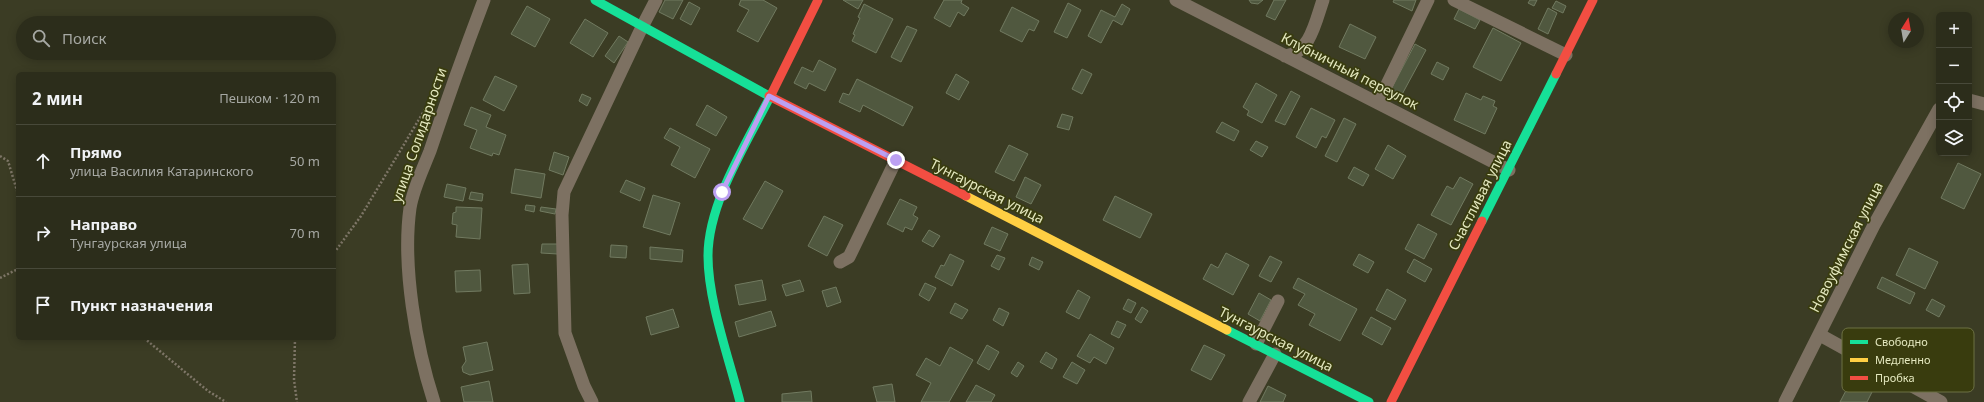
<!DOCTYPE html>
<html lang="ru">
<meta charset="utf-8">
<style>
body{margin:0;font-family:"Noto Sans",sans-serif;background:#383928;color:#f1f3f6}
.controls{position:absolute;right:12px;top:12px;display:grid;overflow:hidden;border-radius:6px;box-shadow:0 2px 10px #0003}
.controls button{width:36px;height:36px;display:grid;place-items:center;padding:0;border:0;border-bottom:1px solid #48493a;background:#2c2d1b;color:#f1f3f6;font:20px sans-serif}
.compass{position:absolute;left:1888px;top:12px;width:36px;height:36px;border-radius:50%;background:#2c2d1b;box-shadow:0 2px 10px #0003;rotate:11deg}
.stop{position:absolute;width:12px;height:12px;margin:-9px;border:3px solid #bca0f2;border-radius:50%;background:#fff}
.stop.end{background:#bca0f2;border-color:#fff;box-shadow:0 1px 4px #0008}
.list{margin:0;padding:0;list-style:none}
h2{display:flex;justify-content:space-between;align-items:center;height:52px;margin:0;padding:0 16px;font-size:17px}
h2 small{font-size:13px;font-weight:400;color:#a6a8a3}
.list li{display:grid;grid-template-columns:26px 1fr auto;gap:12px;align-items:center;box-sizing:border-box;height:72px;padding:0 16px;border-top:1px solid #48493a}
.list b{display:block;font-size:15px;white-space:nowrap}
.list p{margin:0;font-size:13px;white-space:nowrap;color:#a6a8a3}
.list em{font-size:13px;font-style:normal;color:#a6a8a3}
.icon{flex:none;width:22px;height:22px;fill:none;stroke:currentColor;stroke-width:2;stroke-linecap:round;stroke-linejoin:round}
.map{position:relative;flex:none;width:1984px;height:402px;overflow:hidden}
.search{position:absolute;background:#2c2d1b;box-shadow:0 2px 10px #0003;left:16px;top:16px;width:320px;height:44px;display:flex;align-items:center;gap:10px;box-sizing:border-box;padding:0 14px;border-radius:22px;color:#a6a8a3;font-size:15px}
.panel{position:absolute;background:#2c2d1b;box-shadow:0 2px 10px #0003;left:16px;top:72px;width:320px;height:268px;border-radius:6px}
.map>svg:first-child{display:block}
</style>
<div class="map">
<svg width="1984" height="402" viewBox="0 0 1984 402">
<rect width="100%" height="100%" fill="#3b3c24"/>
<path fill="#50583f" stroke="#717a60" d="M665,0H683L673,19L659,12Z
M741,0H763L777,8L758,42L737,31L749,10L739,5Z
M843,0H863L858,9Z
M944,0H962L961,3L969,8L964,16L958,12L950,27L934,18Z
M1249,0H1263L1258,4L1251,3Z
M1274,0H1286L1275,20L1266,16Z
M1394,0H1416L1412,11L1393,2Z
M1530,0H1537L1534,6L1528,3Z
M1556,1L1566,6L1563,13L1552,8Z
M689,2L700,8L691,25L680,19Z
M1068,3L1081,10L1067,38L1054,32Z
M864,4L893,19L876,53L852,41L855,35L853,34L860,18L858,17Z
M1122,4L1130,9L1122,25L1113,20L1101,43L1088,36L1101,10L1115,17Z
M527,6L550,19L535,47L511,34Z
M1012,7L1039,21L1034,31L1029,29L1022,42L1000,31Z
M1548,8L1557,13L1548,34L1538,29Z
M1459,9L1480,20L1475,29L1454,19Z
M585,19L608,33L593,57L570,43Z
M1350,24L1376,37L1365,59L1339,47Z
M907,26L917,30L901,62L891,57Z
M1493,28L1521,43L1501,81L1473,67Z
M619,36L628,42L614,63L605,56Z
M1415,44L1426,50L1399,100L1388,95Z
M819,60L836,69L825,91L809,83L806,89L794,83L802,67L813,72Z
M1437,62L1449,68L1443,80L1431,74Z
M1082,69L1092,74L1082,94L1072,89Z
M956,74L969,82L959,100L946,93Z
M495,76L517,86L504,111L483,100Z
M857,79L913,107L903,126L863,105L860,112L839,102L843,93L849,95Z
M1256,83L1277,95L1262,123L1247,115L1249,111L1243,107Z
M1291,91L1300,96L1285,125L1275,121Z
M1466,93L1481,100L1483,96L1495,101L1493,106L1497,108L1485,134L1454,120Z
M582,94L591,98L587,106L579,101Z
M707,105L727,117L716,136L696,125Z
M471,107L491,115L486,127L506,135L499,155L493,153L492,156L470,148L477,130L464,125Z
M1311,108L1335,120L1326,138L1322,136L1316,148L1296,137Z
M1062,114L1073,117L1069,130L1057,127Z
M1344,118L1356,124L1337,162L1325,156Z
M1222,122L1239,131L1234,141L1216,132Z
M670,128L710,149L695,178L671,165L680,147L664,138Z
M1256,141L1268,147L1262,157L1250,150Z
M1009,145L1028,154L1014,181L995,172Z
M1388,145L1406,156L1393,179L1375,169Z
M554,152L569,157L563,175L549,170Z
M1958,163L1981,174L1964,209L1941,198Z
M1354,167L1369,175L1363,186L1348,178Z
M515,169L545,174L541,198L511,193Z
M1025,177L1041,185L1031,204L1016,197Z
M1460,177L1473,184L1451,225L1431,215L1447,186L1453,189Z
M626,180L645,188L640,201L620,192Z
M765,181L783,191L762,229L743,219Z
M447,184L466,188L463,201L444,197Z
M471,192L483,194L482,201L469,199Z
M653,195L680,203L670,235L643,227Z
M1115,196L1152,214L1140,238L1103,220Z
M900,199L917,207L913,215L918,218L912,230L905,227L903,232L887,224Z
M526,205L535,206L534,212L525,210Z
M456,207L482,208L480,239L456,237L457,225L452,224L453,213L456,212Z
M541,207L556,209L555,214L540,211Z
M824,216L843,225L827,256L808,246Z
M1418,224L1437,234L1424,259L1405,249Z
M992,227L1008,234L1000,251L984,244Z
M929,230L940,236L933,247L922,241Z
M542,244H558V254L541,253Z
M611,245L627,246L626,258L610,257Z
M650,247L683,250L682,262L650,259Z
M1909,248L1938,262L1925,289L1896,275Z
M1226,253L1249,265L1233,295L1203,279L1211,264L1218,268Z
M950,254L964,261L952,286L935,277L941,265L944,266Z
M1359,254L1374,262L1368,273L1353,265Z
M997,255L1005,258L999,270L991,266Z
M1270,256L1282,262L1271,282L1259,276Z
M1032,257L1043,262L1039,270L1029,265Z
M1414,259L1432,269L1425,282L1407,272Z
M528,264L530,293L514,294L512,265Z
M480,270L481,291L456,292L455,271Z
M1882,277L1915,293L1910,304L1877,288Z
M1298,278L1357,309L1340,341L1309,325L1315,314L1298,305L1305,294L1293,288Z
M762,280L766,300L739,305L735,285Z
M800,280L804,291L786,296L782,285Z
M925,283L936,288L929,301L919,295Z
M836,287L841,302L827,307L822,291Z
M1387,289L1406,300L1395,320L1376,310Z
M1078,290L1090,297L1079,319L1066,312Z
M1259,293L1271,300L1260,321L1248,314Z
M1128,299L1136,303L1131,313L1123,309Z
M1932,299L1945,306L1939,317L1926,310Z
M955,303L968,310L962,319L950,313Z
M1142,307L1148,311L1141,323L1135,319Z
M999,308L1009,313L1003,326L993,320Z
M673,309L679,327L651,335L646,317Z
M771,311L776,326L739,337L735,322Z
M1371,317L1391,328L1382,345L1362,334Z
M1117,321L1126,325L1119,338L1111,334Z
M1090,334L1114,348L1106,364L1094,357L1090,363L1077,356Z
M487,342L493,370L470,375L463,372L462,367L466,361L463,347Z
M987,345L999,352L989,370L977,363Z
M1204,345L1225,355L1211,380L1191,370Z
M950,347L973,360L949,402H921L931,383L916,375L926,358L940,366Z
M1046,352L1057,359L1052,369L1040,362Z
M1018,362L1024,366L1017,377L1011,373Z
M1072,362L1085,370L1077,384L1063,377Z
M1852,379L1873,390L1867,402H1840Z
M489,381L493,402H464L461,387Z
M892,384L895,402H877L873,387Z
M976,385L995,395L991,402H966Z
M1268,386L1286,395L1283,402H1260Z
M811,391L812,402H782V394Z"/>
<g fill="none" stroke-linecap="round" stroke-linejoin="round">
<path stroke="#7e7667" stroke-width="2.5" stroke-dasharray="2 2" stroke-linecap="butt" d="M0,156L8,161L18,194
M334,253L361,216L427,106L432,104
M0,278L18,269
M144,338L208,391L226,402
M295,338L294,380L297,402"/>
<path stroke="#7d7162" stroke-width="13" d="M1176,0L1509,170
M1454,0L1566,55
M1285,56C1310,54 1316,20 1323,0
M1969,100L1984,104
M1378,103L1428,0
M840,262L849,257L896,160
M1820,335L1941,402
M1256,344L1278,301
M434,402C416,347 402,266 410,208C413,189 423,169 430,151C447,100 465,50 484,0
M592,402L584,386L565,333L562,215L564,192L642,27L656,0
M1249,402L1275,354
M1785,402L1874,225L1939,109"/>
<path stroke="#16e098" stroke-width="9" d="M595,0L769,96
M1482,221L1556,74
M1227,330L1369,402
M740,402C729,358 708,301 708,256C708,202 748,141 772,93"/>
<path stroke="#ffcf43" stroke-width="9" d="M966,196L1227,330"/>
<path stroke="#f24e42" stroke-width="9" d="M1556,74L1593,0
M772,93L818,0
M769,96L966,196
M1391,402L1482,221"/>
</g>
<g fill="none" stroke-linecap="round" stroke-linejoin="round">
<path stroke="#bca0f2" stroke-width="5" d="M722,192L769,96L896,160"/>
</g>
<g text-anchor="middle" stroke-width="3.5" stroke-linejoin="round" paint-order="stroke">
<g font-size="14" fill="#e4e8bf" stroke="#393c0e">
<text transform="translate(1350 71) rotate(27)" y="5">Клубничный переулок</text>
<text transform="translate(419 135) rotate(-71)" y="5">улица Солидарности</text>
<text transform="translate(987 191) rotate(27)" y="5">Тунгаурская улица</text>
<text transform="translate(1480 195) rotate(-63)" y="5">Счастливая улица</text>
<text transform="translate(1846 247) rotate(-63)" y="5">Новоуфимская улица</text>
<text transform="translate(1276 339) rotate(27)" y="5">Тунгаурская улица</text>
</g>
</g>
<rect x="1842" y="328" width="132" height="64" rx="6" fill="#393c0e" stroke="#6c7043" stroke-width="1"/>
<rect x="1850" y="340" width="18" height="4" fill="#16e098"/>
<rect x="1850" y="358" width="18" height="4" fill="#ffcf43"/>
<rect x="1850" y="376" width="18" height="4" fill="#f24e42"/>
<g font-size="11" fill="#e4e8bf">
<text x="1875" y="346">Свободно</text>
<text x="1875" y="364">Медленно</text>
<text x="1875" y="382">Пробка</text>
</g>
</svg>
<div class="controls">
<button>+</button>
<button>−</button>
<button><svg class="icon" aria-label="locate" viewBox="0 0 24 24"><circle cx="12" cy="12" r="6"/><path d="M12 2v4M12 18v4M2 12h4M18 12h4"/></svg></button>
<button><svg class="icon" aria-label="layers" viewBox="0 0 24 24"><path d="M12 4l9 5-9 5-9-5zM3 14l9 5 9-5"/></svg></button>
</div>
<svg class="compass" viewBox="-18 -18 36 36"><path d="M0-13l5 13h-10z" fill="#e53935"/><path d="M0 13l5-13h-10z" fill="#a6a8a3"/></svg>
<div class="stop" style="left:722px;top:192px"></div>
<div class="stop end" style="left:896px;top:160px"></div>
<div class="search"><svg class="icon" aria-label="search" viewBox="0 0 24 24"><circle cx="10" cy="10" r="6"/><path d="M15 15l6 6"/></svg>Поиск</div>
<section class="panel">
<h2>2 мин<small>Пешком · 120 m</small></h2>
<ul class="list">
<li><svg class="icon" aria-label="ahead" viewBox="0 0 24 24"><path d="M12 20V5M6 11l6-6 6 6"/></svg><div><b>Прямо</b><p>улица Василия Катаринского</p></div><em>50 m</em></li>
<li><svg class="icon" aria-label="right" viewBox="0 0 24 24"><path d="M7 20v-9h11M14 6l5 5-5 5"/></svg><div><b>Направо</b><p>Тунгаурская улица</p></div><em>70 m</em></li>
<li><svg class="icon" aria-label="arrive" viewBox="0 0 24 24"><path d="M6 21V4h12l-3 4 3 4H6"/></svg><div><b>Пункт назначения</b></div></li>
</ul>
</section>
</div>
